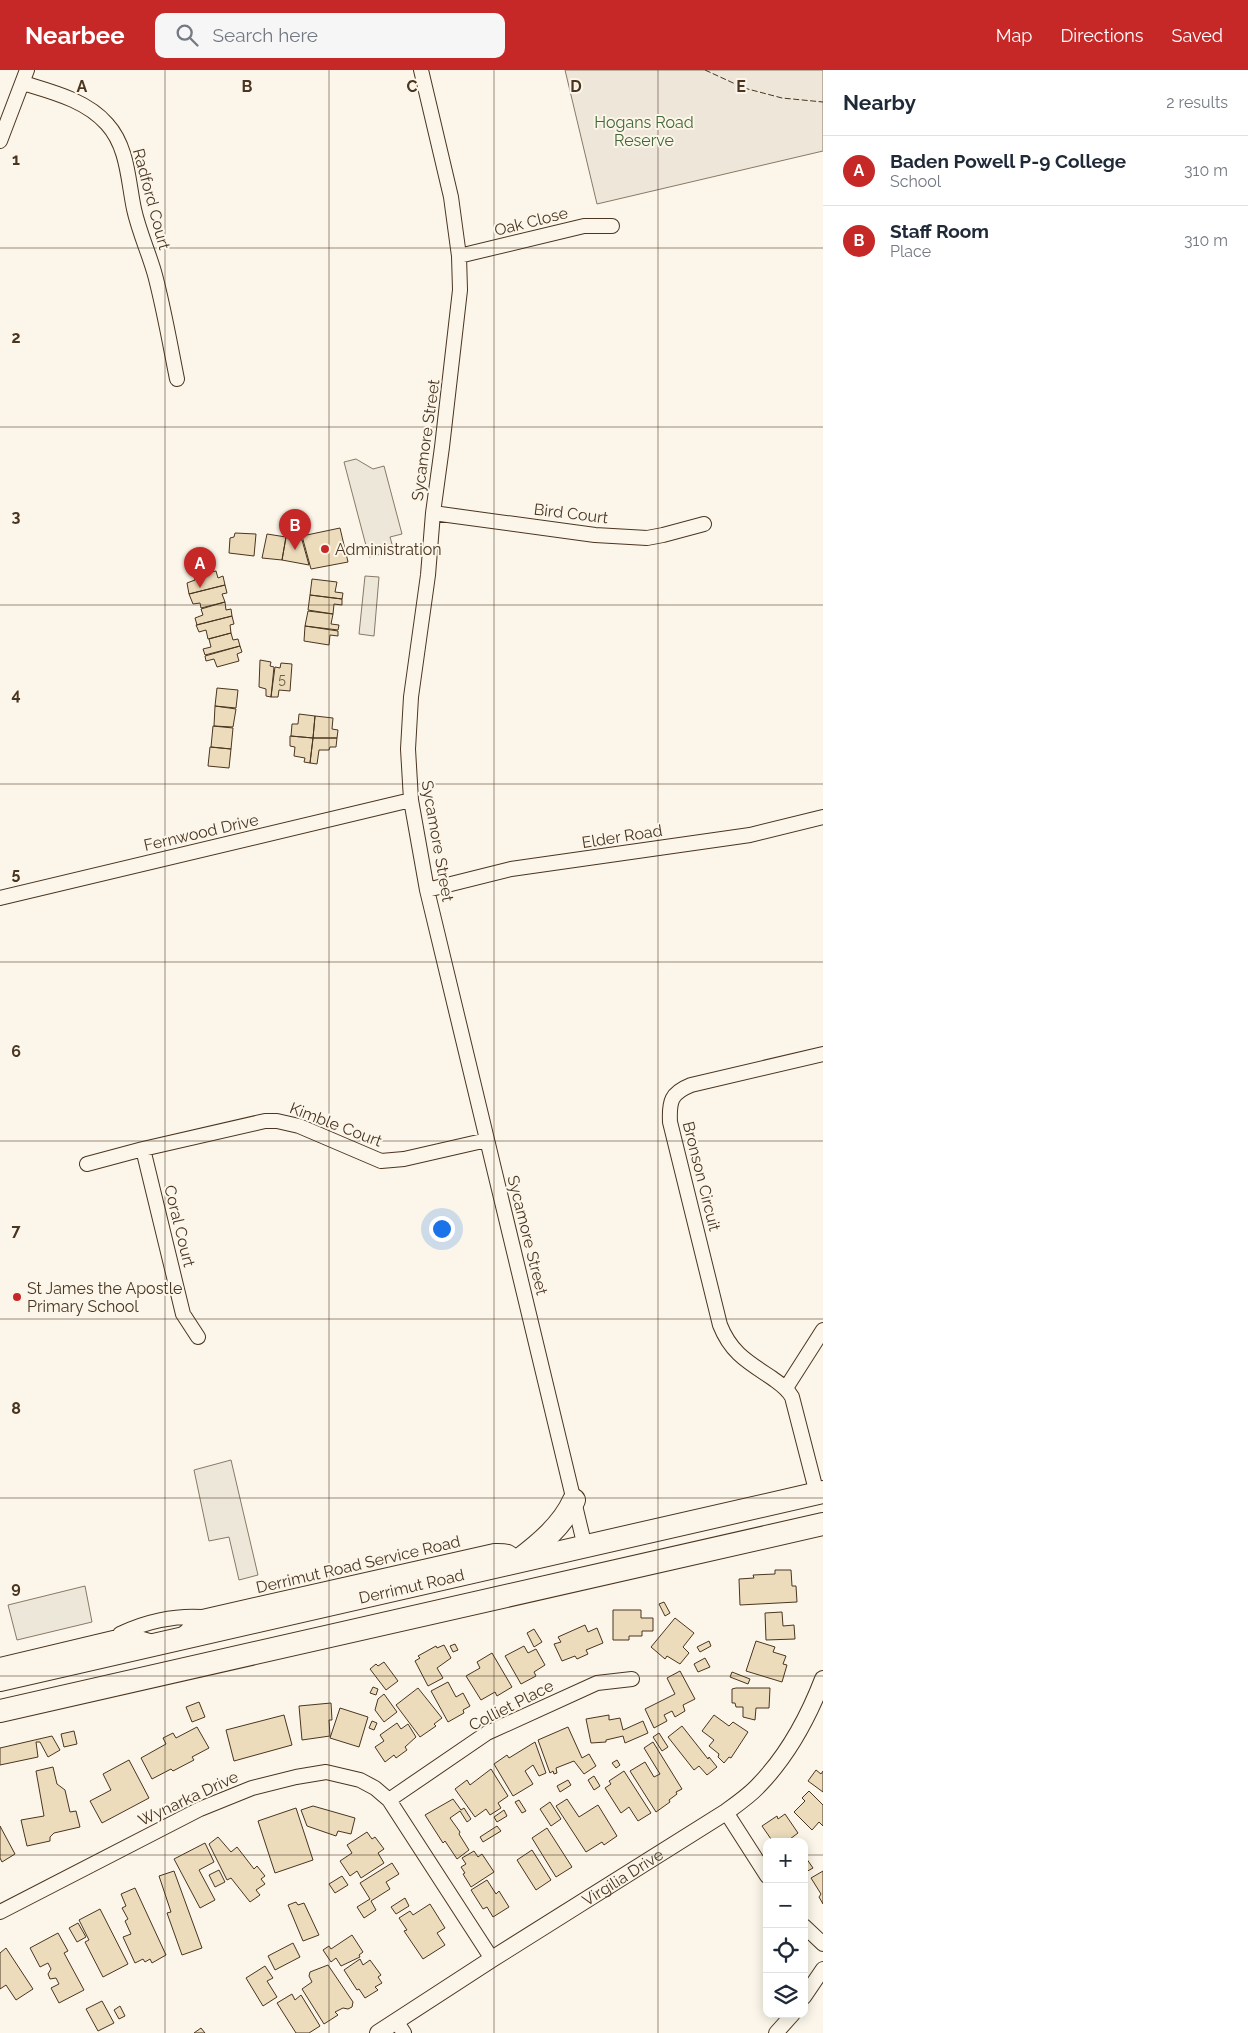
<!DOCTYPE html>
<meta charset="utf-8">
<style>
body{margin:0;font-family:Raleway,sans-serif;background:#f6f6f7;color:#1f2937}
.controls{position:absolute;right:15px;bottom:15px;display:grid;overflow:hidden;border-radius:10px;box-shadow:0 2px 12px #0003}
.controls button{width:45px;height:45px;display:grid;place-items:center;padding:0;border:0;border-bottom:1px solid #e0e1e3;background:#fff;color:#1f2937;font:25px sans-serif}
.you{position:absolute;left:441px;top:1158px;width:18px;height:18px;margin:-12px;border:4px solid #fff;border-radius:50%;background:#1a73e8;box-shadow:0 0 0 8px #1a73e833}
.badge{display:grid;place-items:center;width:32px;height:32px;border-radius:50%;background:#c62828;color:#fff;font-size:16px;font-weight:700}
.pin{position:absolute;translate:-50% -41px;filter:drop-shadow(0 1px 2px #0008)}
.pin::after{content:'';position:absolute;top:26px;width:18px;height:15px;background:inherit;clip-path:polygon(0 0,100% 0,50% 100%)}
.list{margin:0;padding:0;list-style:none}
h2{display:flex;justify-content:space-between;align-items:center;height:65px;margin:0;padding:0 20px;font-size:21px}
h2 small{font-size:16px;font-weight:400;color:#747a83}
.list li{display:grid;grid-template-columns:32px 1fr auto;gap:15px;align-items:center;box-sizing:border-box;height:70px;padding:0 20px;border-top:1px solid #e0e1e3}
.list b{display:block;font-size:19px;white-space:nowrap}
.list p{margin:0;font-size:16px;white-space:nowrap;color:#747a83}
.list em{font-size:16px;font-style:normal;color:#747a83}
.icon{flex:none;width:28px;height:28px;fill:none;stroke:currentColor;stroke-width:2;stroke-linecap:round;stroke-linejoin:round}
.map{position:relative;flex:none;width:823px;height:1963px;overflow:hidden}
header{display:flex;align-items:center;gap:30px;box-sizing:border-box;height:70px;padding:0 25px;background:#c62828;color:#fff}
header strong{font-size:24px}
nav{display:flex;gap:28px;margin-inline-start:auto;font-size:18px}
.search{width:350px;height:45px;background:#f6f6f7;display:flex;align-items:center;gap:12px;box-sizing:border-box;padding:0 18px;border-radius:10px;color:#747a83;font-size:19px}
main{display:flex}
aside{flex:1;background:#fff}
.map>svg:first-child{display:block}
</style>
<header>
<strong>Nearbee</strong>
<div class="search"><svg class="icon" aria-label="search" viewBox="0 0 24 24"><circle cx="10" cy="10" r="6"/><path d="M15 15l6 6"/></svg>Search here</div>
<nav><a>Map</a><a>Directions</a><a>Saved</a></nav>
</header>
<main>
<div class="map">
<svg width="823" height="1963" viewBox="0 0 823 1963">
<rect width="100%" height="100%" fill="#fbf6e9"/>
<path fill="#ede6d9" stroke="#887966" d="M565,0H823V81L597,134Z"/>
<path fill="#ede7d9" stroke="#887966" d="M356,389L373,399L384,396L402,464L390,467L394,481L369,487L344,392Z
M365,506L379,507L374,566L359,564Z
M231,1390L258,1505L239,1510L229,1467L209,1471L194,1400Z
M85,1516L92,1552L17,1570L8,1535Z"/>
<path fill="#ecdcbc" stroke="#4a3520" d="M340,458L348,492L311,499L302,466Z
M235,463L256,464L254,486L229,483L230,468L234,467Z
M267,464L286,467L282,490L262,488Z
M286,467L302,470L309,495L282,490Z
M216,501L218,508L223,506L225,515L189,524L187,513L195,510L194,506Z
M312,509L337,512L335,522L343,523L342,529L310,525Z
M225,515L227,523L222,524L225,532L201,538L200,533L193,534L189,524Z
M310,525L342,529V535L334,534L333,544L308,540Z
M225,532L226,540L231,539L232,546L197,555L195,548L203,545L201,539Z
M308,541L333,544L331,554L339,555L338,560L305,556Z
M232,546L234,554L230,555L231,563L208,569L206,560L199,562L196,555Z
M305,556L338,561V566L330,565L329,575L304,571Z
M231,563L233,570L238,569L240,576L205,585L203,579L211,577L209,569Z
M240,576L242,582L237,584L239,591L217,597L214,589L206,591L205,586Z
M260,590L271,592L270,596L274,597L271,627L266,626V619L259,617Z
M281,593L292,594L290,621L279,620L278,627H271L275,597L280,598Z
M217,618L238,620L236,638L215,636Z
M215,636L236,639L233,657L214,656Z
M299,644L315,646L313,668L291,666L292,654H298Z
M315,646L333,648L332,659L338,660L337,668H313Z
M213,656L233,658L231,679L211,677Z
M290,666L313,668L310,693L304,692L305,688L294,686L295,677L290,676Z
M313,668H337L336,677H330L329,680H319L317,694L310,693Z
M210,677L231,679L229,698L208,696Z
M775,1500H791L792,1516H796L797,1532L740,1535L739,1509L754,1508L753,1505L775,1504Z
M664,1532L670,1543L665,1546L659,1534Z
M613,1540H641V1548H653V1561H642V1566H629V1570H613Z
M782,1542L783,1556L794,1555L795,1569L766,1570L765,1543Z
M675,1548L694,1563L683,1577L689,1583L680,1594L667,1586L665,1589L651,1577Z
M585,1555L588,1562L597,1558L603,1573L586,1580L588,1584L577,1589L575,1586L562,1591L554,1574L561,1572L558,1567Z
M534,1559L542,1572L534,1577L527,1563Z
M709,1571L711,1576L700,1582L697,1577Z
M756,1571L775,1577L773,1582L786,1586L783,1594L787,1595L782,1612L746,1601Z
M455,1574L458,1580L453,1582L450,1576Z
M444,1575L451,1588L437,1598L443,1608L428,1616L415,1591L420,1588L418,1586L436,1576L437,1578Z
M524,1576L528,1583L536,1579L545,1595L534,1602L536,1606L521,1614L505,1586Z
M492,1583L512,1617L497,1626L495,1622L481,1630L466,1606L480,1598L477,1592Z
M705,1588L710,1597L698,1602L694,1594Z
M384,1592L398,1611L386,1620L370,1599L376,1594L378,1596Z
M680,1601L695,1629L683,1635L685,1641L675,1647L672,1641L664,1645L667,1651L654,1658L645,1639L675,1624L667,1608Z
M732,1602L750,1609L748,1614L730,1607Z
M448,1612L456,1627L463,1623L470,1636L463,1640L464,1643L448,1652L431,1621Z
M373,1617L378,1619L376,1625L370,1623Z
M418,1618L442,1648L434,1654L436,1656L420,1667L396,1635Z
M736,1618H770L769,1638H756L755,1650L743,1647V1637H736L735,1633H732V1619Z
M384,1624L397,1642L384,1652L375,1640L378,1629Z
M199,1632L205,1647L192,1652L186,1637Z
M331,1633L332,1650H329L330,1666L302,1670L299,1636Z
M340,1638L368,1647L359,1677L330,1668Z
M284,1645L292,1675L234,1691L226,1660Z
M609,1645V1650L620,1648L623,1660L643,1651L648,1663L625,1673L623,1666L606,1670V1672L591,1673L586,1649Z
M714,1645L729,1656L733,1652L748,1662L731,1688L729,1687L724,1693L718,1687L719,1684L709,1676L714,1670L702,1661Z
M372,1651L377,1653L374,1660L369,1658Z
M397,1653L401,1659L408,1654L416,1667L405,1677L407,1680L396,1688L394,1685L385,1692L375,1677L384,1671L380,1665Z
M682,1656L708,1689L709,1687L717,1697L707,1705L699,1696L694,1700L668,1667Z
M197,1657L209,1678L192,1687L194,1690L173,1701L171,1699L152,1709L141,1688L166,1674L163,1668L173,1663L176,1668Z
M568,1657L582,1688L589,1684L596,1696L584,1704L574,1691L556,1698L557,1703L554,1704L553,1701L550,1703L538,1670Z
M74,1661L77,1674L64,1677L61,1664Z
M659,1663L668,1677L662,1681L653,1667Z
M52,1666L60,1680L48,1687L40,1672H36L38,1687L0,1695V1678Z
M535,1672L546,1703L539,1706L533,1695L525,1701L533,1714L513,1726L494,1694L507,1685L509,1688Z
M653,1672L682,1719L676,1722L677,1724L669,1730L670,1732L656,1742L630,1701L645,1692L654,1707L660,1704L644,1678Z
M129,1690L149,1728L102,1753L90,1731L111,1720L103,1704Z
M617,1690L620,1695L616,1698L612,1693Z
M53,1697L57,1714L65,1720L70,1742L76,1741L80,1757L54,1763L50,1767V1771L27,1776L21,1750L44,1746L36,1701Z
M491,1699L508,1726L498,1733L501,1738L490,1745L486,1739L475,1747L455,1719L467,1710L470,1715Z
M816,1700L821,1704L823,1701V1722L808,1711Z
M624,1701L651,1743L638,1751L629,1737L621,1743L605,1718L611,1714L609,1711Z
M594,1706L600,1716L594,1720L588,1710Z
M568,1710L571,1715L560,1722L557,1716Z
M809,1721L823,1735V1756L819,1752L812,1760L794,1742L805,1731L802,1728Z
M453,1729L461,1740L464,1738L471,1749L467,1752L460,1741L450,1748L460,1762L459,1764L469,1780L457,1789L445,1771L443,1773L425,1745Z
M567,1729L579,1747L598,1735L617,1766L604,1775L602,1772L586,1782L556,1736Z
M519,1730L526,1741L522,1743L515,1732Z
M550,1732L561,1749L551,1756L540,1739Z
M313,1736L355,1748L351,1764L338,1761L336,1766L307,1756L301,1740Z
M296,1738L313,1790L275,1803L258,1751Z
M504,1740L507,1746L497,1752L494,1747Z
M785,1744L798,1763L790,1769L792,1772H773L762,1756L777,1746L778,1749Z
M0,1756L15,1784L2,1792L0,1788Z
M497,1756L501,1761L483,1772L480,1767Z
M547,1758L572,1797L556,1807L532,1768Z
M367,1762L372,1769L375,1767L384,1779L378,1783L384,1793L361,1808L357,1801L350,1806L340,1791L352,1783L347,1775Z
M218,1767L231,1782L237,1777L254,1799L257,1796L265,1806L261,1809L265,1814L256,1820L260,1825L250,1832L231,1808L227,1810L209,1774Z
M205,1773L214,1792L199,1800L215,1830L200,1838L174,1789Z
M532,1780L551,1810L536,1820L517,1790Z
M474,1781L478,1787L482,1784L494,1802L471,1817L463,1804L465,1803L461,1797L466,1794L462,1788Z
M804,1785L813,1798L804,1803Z
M392,1793L399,1804L386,1812L390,1819L371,1831L376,1840L364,1848L357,1837L370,1829L360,1813Z
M219,1800L225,1812L215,1817L209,1805Z
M174,1801L202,1878L182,1885L167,1843L171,1842L159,1806Z
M823,1801V1834L819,1827L821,1824L811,1808Z
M342,1806L348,1815L335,1823L329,1814Z
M487,1810L496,1824L499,1821L509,1837L493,1847L487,1837L483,1839L471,1820Z
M135,1818L166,1885L152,1893L150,1889L145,1892L143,1889L135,1893L123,1867L131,1864L125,1851L128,1849L122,1838L126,1836L121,1824Z
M405,1828L409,1836L396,1844L391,1837Z
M296,1832L298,1835L304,1833L319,1865L303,1871L288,1835Z
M430,1834L445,1858L437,1863L445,1875L423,1889L404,1861L407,1860L399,1848L410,1841L413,1845Z
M100,1839L128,1894L103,1907L85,1872L89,1870L79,1850Z
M78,1853L86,1867L77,1872L69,1858Z
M58,1863L68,1881L64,1883L84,1920L59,1933L51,1918L59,1914L56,1908L50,1909L48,1904L51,1899L48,1893L40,1897L30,1878Z
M352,1865L363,1882L359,1885L360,1887L341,1896L336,1888L331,1892L323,1880L329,1876L331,1879Z
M293,1873L300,1887L275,1900L268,1886Z
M6,1878L33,1919L16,1930L6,1915L0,1919V1883Z
M360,1889L363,1895L370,1890L381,1905L378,1907L382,1913L375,1917L378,1920L365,1928L359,1919L357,1920L344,1900Z
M328,1895L353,1932L352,1937L348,1939L343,1938L335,1942L338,1945L324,1954L302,1919L312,1912L309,1906L310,1902Z
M265,1896L273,1908L267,1911L277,1927L263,1936L246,1908Z
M292,1924L295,1930L301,1925L320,1956L309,1963H296L277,1933Z
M102,1931L114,1953L98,1961L86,1939Z
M120,1936L125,1946L119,1949L114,1940Z
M201,1958L205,1963H194Z"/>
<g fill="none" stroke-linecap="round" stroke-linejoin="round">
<defs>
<path id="minor" d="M421,0L451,127L459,186L460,220L442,377L433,443L428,505L411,627L408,679L411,730L427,820L585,1477
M23,13C52,22 86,30 107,54C128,77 128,111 134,139C139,162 149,183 155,205C164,239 170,274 177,309
M0,71L27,0
M459,186L584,156H612
M433,443L595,465L630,467L647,468L663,465L704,454
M427,820L511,799L750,765L823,747
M0,828L411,730
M143,1079L183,1244L198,1267
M87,1094L143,1079L265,1051H277L299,1056L381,1091L404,1089L487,1070
M786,1318L823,1260
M817,1424L792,1327C787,1318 780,1314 772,1308C748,1292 731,1283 720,1255L670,1052C669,1031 671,1023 691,1015L823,984
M120,1564C144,1552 175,1545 202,1547
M180,1567L202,1547L494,1481C506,1481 513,1480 516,1493
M0,1595L113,1568L132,1566L153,1572
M389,1730L487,1663L597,1613L632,1609
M726,1742L767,1806
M0,1842L200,1739L252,1718L296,1707L326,1702L360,1710L375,1718L389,1730L492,1889
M804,1856L823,1874
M804,1927L823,1899
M396,1951L404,1963
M776,1963L793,1944"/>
<g id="tertiary">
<path id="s1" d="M378,1963L492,1889L726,1742C737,1734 750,1725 759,1715C788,1685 808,1648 823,1609"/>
</g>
<g id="trunk">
<path d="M519,1490C540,1474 563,1455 574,1430"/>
<path id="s2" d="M0,1610L823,1422"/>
<path d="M0,1641L823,1454"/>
</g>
</defs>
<use href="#minor" stroke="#4a3520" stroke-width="16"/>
<use href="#tertiary" stroke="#4a3520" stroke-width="18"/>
<use href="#trunk" stroke="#4a3520" stroke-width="24"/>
<use href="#minor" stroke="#fbf6e9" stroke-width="14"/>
<use href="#tertiary" stroke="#fbf6e9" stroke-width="16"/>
<use href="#trunk" stroke="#fbf6e9" stroke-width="22"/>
<path stroke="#4a3520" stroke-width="1" stroke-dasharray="6 2.5" stroke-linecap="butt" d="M705,0L744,18L782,28L823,32"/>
</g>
<path fill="none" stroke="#4a3520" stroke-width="1" stroke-opacity="0.55" d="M165,0V1963M329,0V1963M494,0V1963M658,0V1963M0,178H823M0,357H823M0,535H823M0,714H823M0,892H823M0,1071H823M0,1249H823M0,1428H823M0,1606H823M0,1785H767M804,1785H823"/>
<g fill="#c62828" stroke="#fbf6e9" stroke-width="2">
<circle cx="325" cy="479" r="5"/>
<circle cx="17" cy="1227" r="5"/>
</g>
<g text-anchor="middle" stroke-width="4" stroke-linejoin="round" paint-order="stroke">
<g font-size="14" fill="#725f47">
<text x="282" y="614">5</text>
</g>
<g font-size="16" fill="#436837" stroke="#fbf6e9">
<text x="644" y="58">Hogans Road<tspan x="644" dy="18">Reserve</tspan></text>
</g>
<g font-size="16" fill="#4a3520" stroke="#fbf6e9">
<text transform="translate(152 129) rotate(75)" y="6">Radford Court</text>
<text transform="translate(531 151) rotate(-14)" y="6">Oak Close</text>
<text transform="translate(425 370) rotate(-82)" y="6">Sycamore Street</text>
<text transform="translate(571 443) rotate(7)" y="6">Bird Court</text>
<text transform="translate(201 762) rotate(-13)" y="6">Fernwood Drive</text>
<text transform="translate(622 766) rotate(-9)" y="6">Elder Road</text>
<text transform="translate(438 771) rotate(80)" y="6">Sycamore Street</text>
<text transform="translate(336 1054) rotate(21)" y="6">Kimble Court</text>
<text transform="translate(702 1106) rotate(76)" y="6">Bronson Circuit</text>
<text transform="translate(180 1156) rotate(76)" y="6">Coral Court</text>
<text transform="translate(528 1165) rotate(76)" y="6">Sycamore Street</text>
<text transform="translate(358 1494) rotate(-13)" y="6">Derrimut Road Service Road</text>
<text dy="6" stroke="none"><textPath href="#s2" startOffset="422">Derrimut Road</textPath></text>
<text transform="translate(511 1635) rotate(-27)" y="6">Colliet Place</text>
<text transform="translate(188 1728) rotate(-25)" y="6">Wynarka Drive</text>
<text dy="6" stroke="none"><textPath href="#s1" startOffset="290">Virgilia Drive</textPath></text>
</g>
<g font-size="16" fill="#4a3520" stroke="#fbf6e9" text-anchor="start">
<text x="335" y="485">Administration</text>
<text x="27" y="1224">St James the Apostle<tspan x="27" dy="18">Primary School</tspan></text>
</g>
</g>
<g font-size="16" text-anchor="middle" font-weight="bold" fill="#4a3520" stroke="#fbf6e9" stroke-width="4" stroke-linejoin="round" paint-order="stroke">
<text x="82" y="22">A</text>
<text x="247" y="22">B</text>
<text x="412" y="22">C</text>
<text x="576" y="22">D</text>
<text x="741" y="22">E</text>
<text x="16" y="95">1</text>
<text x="16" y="273">2</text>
<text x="16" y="452">3</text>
<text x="16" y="630">4</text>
<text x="16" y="809">5</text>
<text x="16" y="987">6</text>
<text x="16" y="1166">7</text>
<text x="16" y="1344">8</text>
<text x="16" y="1523">9</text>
</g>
</svg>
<div class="controls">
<button>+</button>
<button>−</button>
<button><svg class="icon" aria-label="locate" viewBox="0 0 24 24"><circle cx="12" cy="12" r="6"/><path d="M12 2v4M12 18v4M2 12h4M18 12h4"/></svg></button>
<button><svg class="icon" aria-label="layers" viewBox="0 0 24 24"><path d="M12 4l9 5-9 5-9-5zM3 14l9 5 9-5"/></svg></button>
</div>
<div class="you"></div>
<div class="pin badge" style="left:200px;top:518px">A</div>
<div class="pin badge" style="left:295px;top:480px">B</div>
</div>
<aside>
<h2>Nearby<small>2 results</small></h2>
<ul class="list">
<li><span class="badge">A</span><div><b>Baden Powell P-9 College</b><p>School</p></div><em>310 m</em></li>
<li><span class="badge">B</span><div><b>Staff Room</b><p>Place</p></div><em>310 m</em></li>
</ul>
</aside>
</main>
